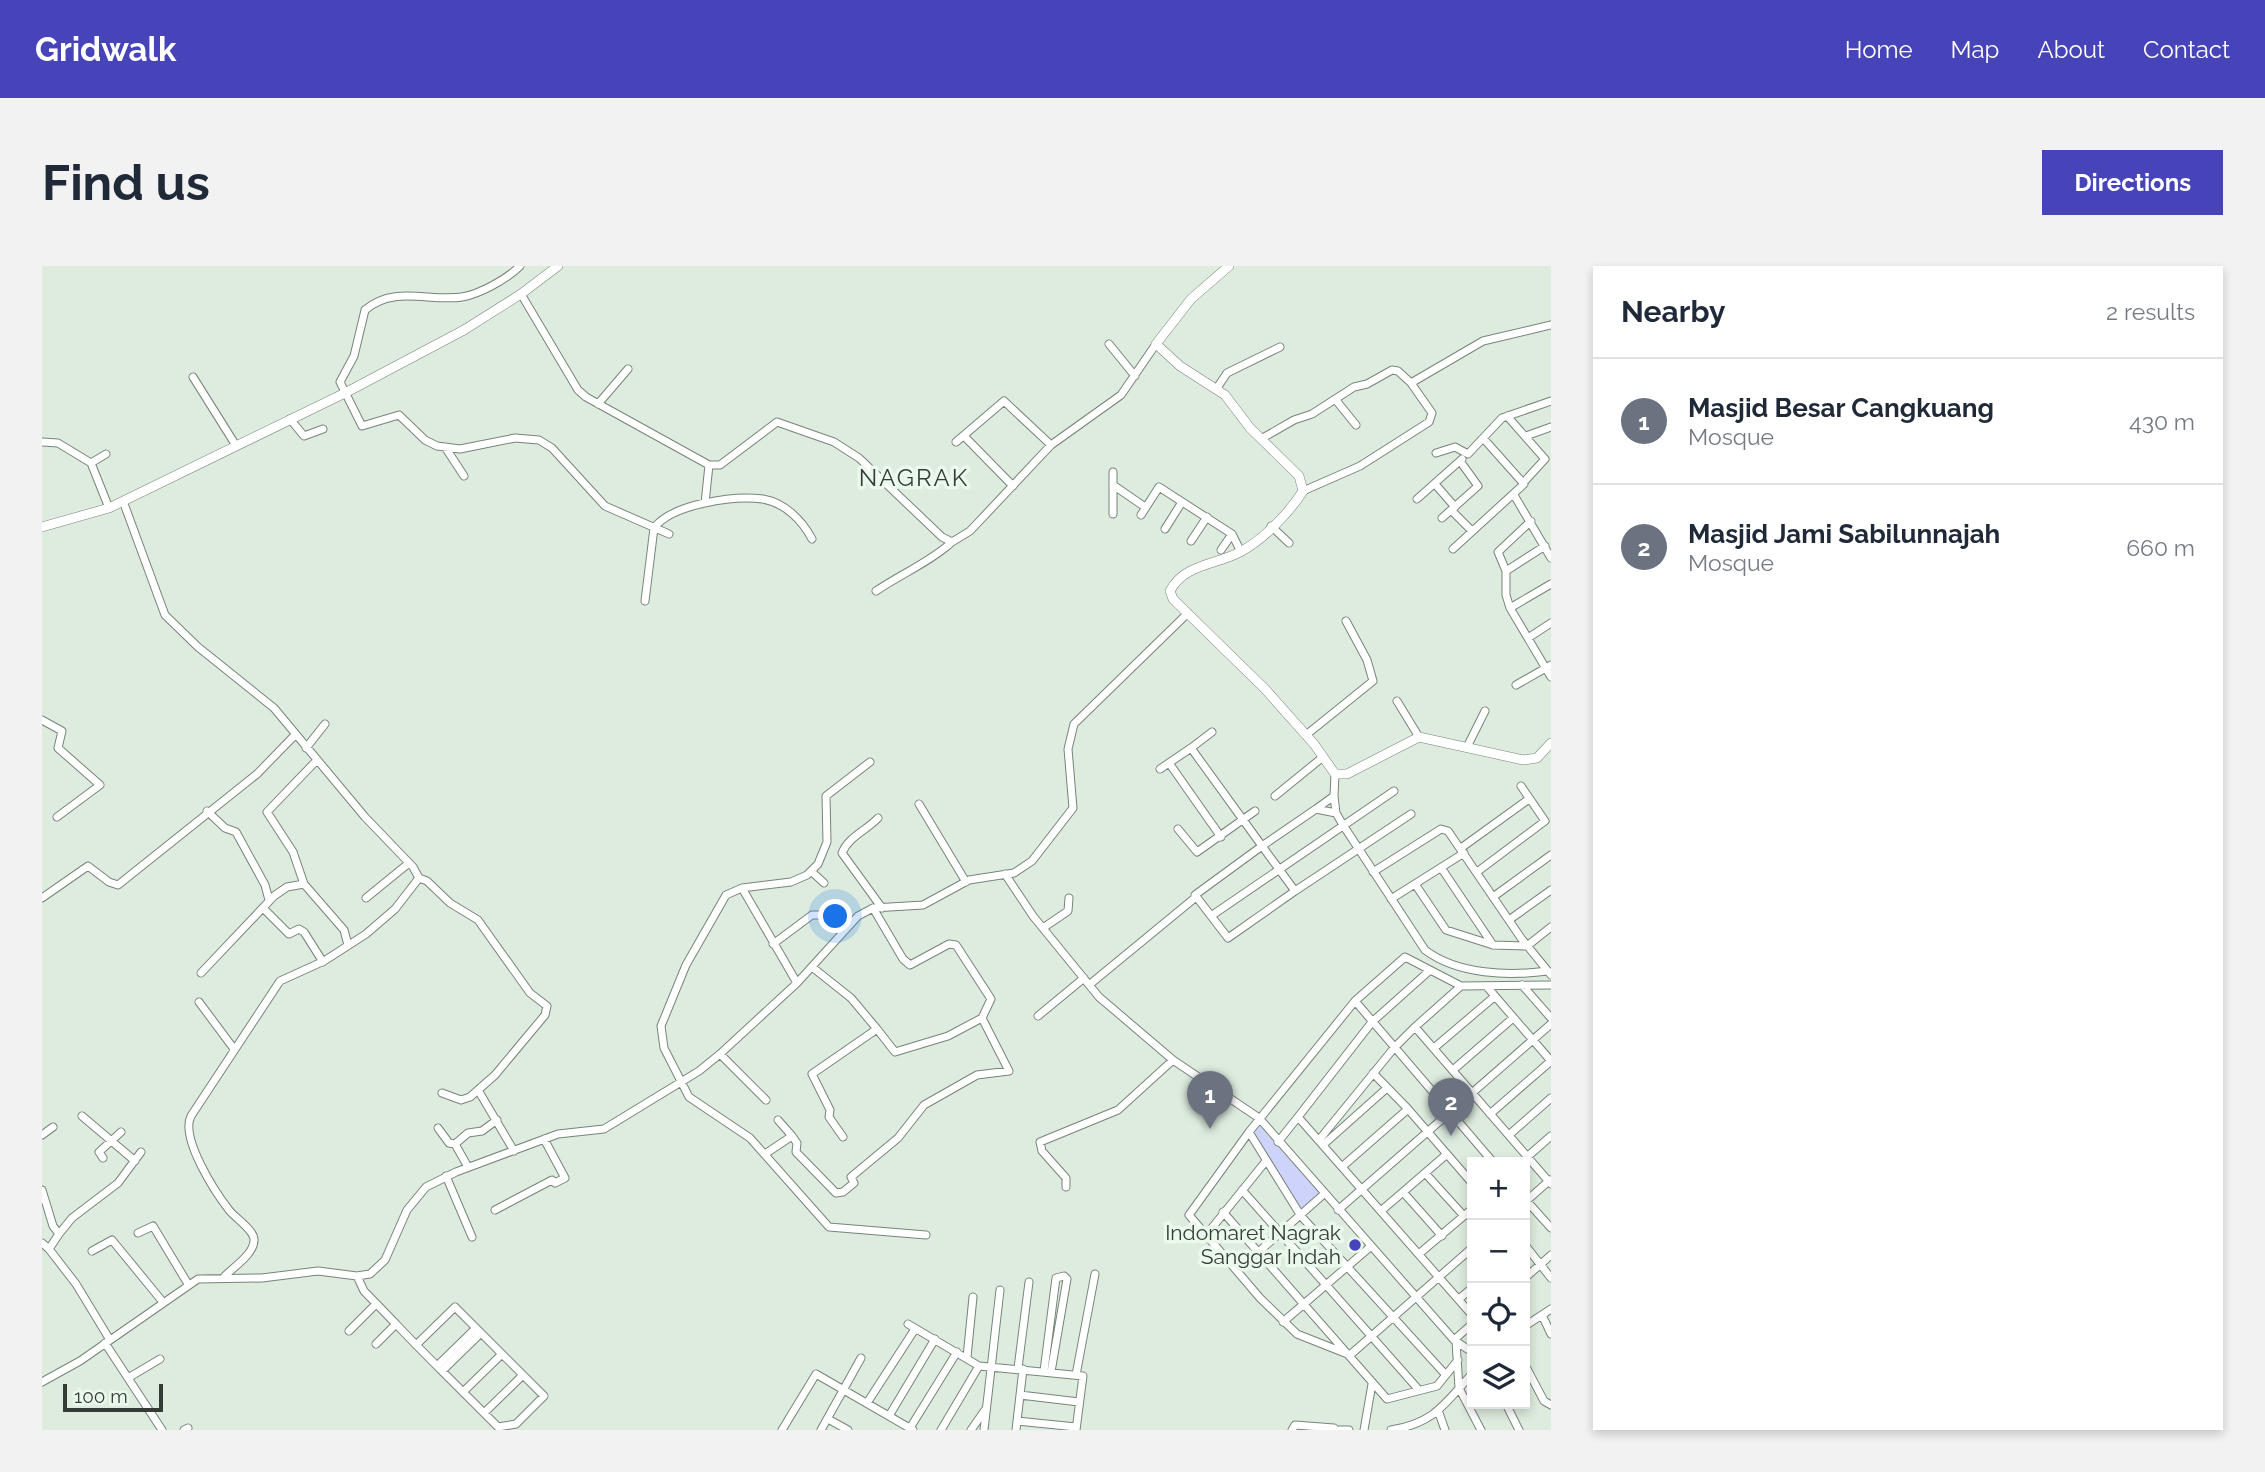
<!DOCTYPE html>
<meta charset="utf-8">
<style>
body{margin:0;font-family:Raleway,sans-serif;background:#f2f2f3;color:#1f2937}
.controls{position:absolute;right:21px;bottom:21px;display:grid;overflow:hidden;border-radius:0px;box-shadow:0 4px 10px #0003}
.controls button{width:63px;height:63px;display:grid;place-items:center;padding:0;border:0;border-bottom:2px solid #e0e1e3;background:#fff;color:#1f2937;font:35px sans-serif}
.scale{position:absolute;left:21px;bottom:18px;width:100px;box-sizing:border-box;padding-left:7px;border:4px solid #353b35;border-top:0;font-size:19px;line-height:24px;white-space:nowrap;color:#353b35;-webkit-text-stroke:5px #ebf9ec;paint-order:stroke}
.you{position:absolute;left:794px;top:651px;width:24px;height:24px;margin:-18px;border:5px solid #fff;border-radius:50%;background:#1a73e8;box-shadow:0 0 0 10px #1a73e833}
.badge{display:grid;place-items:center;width:46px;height:46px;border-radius:50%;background:#4744ba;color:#fff;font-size:23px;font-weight:700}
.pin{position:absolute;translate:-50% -58px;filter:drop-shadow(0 2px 4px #0008)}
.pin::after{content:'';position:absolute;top:37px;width:24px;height:21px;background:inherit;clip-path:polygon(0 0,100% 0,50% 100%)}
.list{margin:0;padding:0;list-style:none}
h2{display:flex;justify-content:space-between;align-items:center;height:91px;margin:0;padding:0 28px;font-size:30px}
h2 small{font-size:23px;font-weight:400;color:#747a83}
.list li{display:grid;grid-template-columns:46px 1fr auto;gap:21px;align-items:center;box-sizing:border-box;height:126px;padding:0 28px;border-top:2px solid #e0e1e3}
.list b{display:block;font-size:26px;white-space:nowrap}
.list p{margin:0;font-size:23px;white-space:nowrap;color:#747a83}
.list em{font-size:23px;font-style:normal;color:#747a83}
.icon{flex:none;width:38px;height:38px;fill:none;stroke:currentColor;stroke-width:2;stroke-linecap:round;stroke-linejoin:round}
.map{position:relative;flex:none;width:1509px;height:1164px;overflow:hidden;border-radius:0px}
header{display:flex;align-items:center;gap:42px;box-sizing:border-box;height:98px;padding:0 35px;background:#4744ba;color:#fff}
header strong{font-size:33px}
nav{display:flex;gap:38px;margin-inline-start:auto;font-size:24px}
.intro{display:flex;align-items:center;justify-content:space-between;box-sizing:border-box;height:168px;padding:0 42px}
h1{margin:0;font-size:49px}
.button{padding:18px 32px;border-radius:0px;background:#4744ba;color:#fff;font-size:24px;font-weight:700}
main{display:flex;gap:42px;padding:0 42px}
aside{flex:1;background:#fff;border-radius:0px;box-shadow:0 4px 10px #0003}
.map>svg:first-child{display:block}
</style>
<header>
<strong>Gridwalk</strong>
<nav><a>Home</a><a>Map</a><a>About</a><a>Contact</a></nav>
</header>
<div class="intro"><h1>Find us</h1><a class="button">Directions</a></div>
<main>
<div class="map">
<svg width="1509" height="1164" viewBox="0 0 1509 1164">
<rect width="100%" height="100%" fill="#deecdf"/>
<path fill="#cdd3fb" d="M1214,856L1281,930L1259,948L1207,866Z"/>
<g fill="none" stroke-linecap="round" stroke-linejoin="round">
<defs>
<path id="minor" d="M478,0C465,13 438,28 420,31C387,36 352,19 323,44L312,90L298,116L320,160L357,149L383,174L395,180L418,183L473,172L497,174L510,182L563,240L627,268
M479,28L536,124L544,131L667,199H678L735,156L792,176L817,192L900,271L910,276L928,265L1009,179L1079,129L1114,78
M1067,78L1093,110
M151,111L193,178
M1175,122L1185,107L1238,81
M1293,133L1314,159
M556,138L586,103
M1465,150L1503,193L1482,216
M248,153L262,170L281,163
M922,170L971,220
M1484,170L1509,161
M1219,173L1252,154L1270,148L1312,121L1325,118L1350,104L1356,105L1369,117
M0,176L16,177L49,197
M914,176L962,135L1009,179
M403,181L422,210
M1394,187L1413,181L1426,188L1460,152L1509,135
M64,188L49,197L67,242
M1393,218L1413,241
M1071,219L1103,241
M1261,225L1318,200L1387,156L1390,147L1369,117L1441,75L1509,59
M1472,229L1509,292
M1375,233L1420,193
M81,235L123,349L156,381L232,442L323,551L371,601L377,612L385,615L408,637L436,654L488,727L505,740L503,749L453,809L428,831L419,834L400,827
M663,237L667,199
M1409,244L1430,265
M1071,248V206
M1099,249L1117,221L1190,268L1199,286
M1400,252L1436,220L1418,195
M1489,255L1456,286L1464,305V329L1468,342L1509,411
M1229,260L1247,277
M1123,263L1140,236
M1149,275L1165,251
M1411,283L1482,218L1441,172
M1179,284L1190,268
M1464,305L1503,280
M834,325C859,308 888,296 910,276
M603,335L612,262C630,238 692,229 721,233C743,237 760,254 770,273
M1468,342L1509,318
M1486,372L1509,357
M1474,419L1509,399
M1355,435L1377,471
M0,454L20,465L16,482L58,519L15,551
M1170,466L1149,482L1220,580L1153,629L1186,672L1253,625
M1264,469L1331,415L1325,394L1304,355
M1425,481L1443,445
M264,482L283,458
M828,496L784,530L785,576L776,598L765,609L749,616L700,622L684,629L644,699L619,760L622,782L647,831L708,872L787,961L884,969
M1127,497L1179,571
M1118,503L1149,482
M1293,508L1292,530L1274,543L1294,547
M1233,530L1281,491
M1292,530L1294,547L1301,559L1383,684C1416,709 1467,710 1506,705
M877,538L924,616
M1274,543L1220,580L1253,625L1369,548
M165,545L183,562L194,566L223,619L227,634
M836,552C824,565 807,570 800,587L840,642
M1136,563L1155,586L1213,545
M1419,582L1487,533
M1400,603L1451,679
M769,605L782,617
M1331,606L1399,563L1406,565L1479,672L1509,709
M1435,606L1503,555L1479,520
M963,608L991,650L1057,731L1131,794L1217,852L1412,1074L1430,1086
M262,618L251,586L225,546L275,494
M1373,618L1404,664L1451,679L1485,680L1509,661
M700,622L755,717
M1451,631L1509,589
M0,632L46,600L67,616L76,619L215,508L253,469
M324,632L367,597
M1349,633L1422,587
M222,643L247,668L257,663L262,666L281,696
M1169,650L1352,525
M1467,654L1509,624
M1001,662L1026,645L1027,632
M731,678L770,649H778
M770,701L809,732L835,763L770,808L788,844L787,851L801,871
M159,707L232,630L245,621L262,618L302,664L306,679
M1047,719L1154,631
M1480,719L1509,752
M1446,722L1509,795
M1313,735L1451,896
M157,736L192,783
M996,750L1042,712
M1373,761L1419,720
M835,763L853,786L906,770L940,752
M1392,782L1452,731
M678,788L724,834
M1411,804L1471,752
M1331,807L1366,843
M436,824L472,885
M1448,848L1509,795
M40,850L93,895
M1256,851L1330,756L1386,706
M736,854L750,870
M396,862L407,877L413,878L426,867L440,865L455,854
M1207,866L1147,949L1218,1032L1255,1068L1308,1089L1430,982
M0,869L11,861
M1467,869L1509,832
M1277,874L1352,782L1373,761L1509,918
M1236,876L1256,851L1430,1049
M413,878L426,901
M1281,879L1345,822
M723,888L750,870L755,877L754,886L794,927L801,926L812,917L809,911L856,872L882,839L935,809L967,805L940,752L949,733L914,679L907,678L868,699L861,693L831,642
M1485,891L1509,870
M61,892L57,886L79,866
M1301,900L1366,843L1430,917
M1383,907L1422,950
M404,910L430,971
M1024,921V912L1000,885L998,876L1076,844L1131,794
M0,924L11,960L17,968L7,983L0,977
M1200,924L1377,1124
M1361,926L1405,888
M1483,933L1509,962
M1483,936L1508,914
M453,944L510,914L513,917L523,912L502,873
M1296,944L1509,758
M1340,944L1361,926L1400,970
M1181,946L1345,1133L1395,1120L1416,1094
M96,967L111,960L146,1018
M17,968L30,952L76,917L99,886
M1165,968L1224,895
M1483,979L1509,1012
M7,983L34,1018L68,1074
M50,985L70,974L120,1035
M1378,987L1430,943
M1195,1005L1282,928
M315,1010L322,1025L354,1058L334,1078
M182,1011C191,1001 213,988 212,973C211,963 193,952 187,944C173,926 138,872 149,850L238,715L282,695L324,668L353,643L377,612
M1483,1012L1509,989
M1417,1033L1430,1022
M1500,1049L1509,1068
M1241,1056L1328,981
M354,1058C369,1074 384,1089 400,1105L456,1161L474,1158L502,1130L413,1041L374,1079
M866,1058L937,1100L1041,1110L1034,1164
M1483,1060L1509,1043
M307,1065L334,1038
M1412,1074L1430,1058
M1414,1076L1417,1122L1439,1164
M63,1077L120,1164
M925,1091L931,1031
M1483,1099L1502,1135L1509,1139
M395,1100L434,1062
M976,1102L987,1016
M400,1105L439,1067
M1002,1105L1014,1012L1022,1010L1025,1013L1009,1106
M1403,1108L1259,950L1207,866L1313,735L1363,691L1419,720L1509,719
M1034,1109L1053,1008
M86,1112L118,1093
M0,1116L38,1095L156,1013L220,1012L276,1005L315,1010L328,1008L343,994L365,944L384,921L414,906L516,868L562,863L657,805L678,788L755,717L816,650L831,642L881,639L927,614L972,607L990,595L1031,542L1026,483L1032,458L1146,347
M421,1126L460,1088
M978,1129L1037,1136
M825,1137L873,1063
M1464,1138L1477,1164
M442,1147L481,1109
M1397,1147L1403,1164
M847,1150L893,1073
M786,1153L806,1164
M975,1155L1034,1161
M868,1162L915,1086
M142,1164L146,1162
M740,1164L774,1108L871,1164
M779,1164L819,1092
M899,1164L937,1100
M929,1164L943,1144
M942,1164L958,1024
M974,1164L981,1103
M1250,1164L1253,1159L1292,1162
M1292,1164H1307
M1322,1164L1330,1118
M1349,1164C1393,1157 1402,1138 1430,1108"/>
<path id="tertiary" d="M1187,0L1149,33L1114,78L1138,100L1183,129L1208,162L1257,210L1261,225C1247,247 1221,274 1198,286C1174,299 1142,298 1128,325L1131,333L1223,423L1272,478L1293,508H1305L1377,471L1481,494L1495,492L1509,477
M0,261L67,242L303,127L422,64L479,28L516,0"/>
</defs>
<use href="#minor" stroke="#778478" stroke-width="9"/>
<use href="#tertiary" stroke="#778478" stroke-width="10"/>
<use href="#minor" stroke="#fff" stroke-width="7"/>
<use href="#tertiary" stroke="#fff" stroke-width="9"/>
</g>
<circle fill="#4744ba" stroke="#ebf9ec" stroke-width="2.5" cx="1313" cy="979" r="7"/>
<g text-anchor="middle" stroke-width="7" stroke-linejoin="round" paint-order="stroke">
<g font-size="21" fill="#353b35" stroke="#ebf9ec" text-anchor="end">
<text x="1299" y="974">Indomaret Nagrak<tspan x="1299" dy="24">Sanggar Indah</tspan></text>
</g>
<g font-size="24" letter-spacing="2" fill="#353b35" stroke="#ebf9ec">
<text x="872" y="220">NAGRAK</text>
</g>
</g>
</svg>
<div class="controls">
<button>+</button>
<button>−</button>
<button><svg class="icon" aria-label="locate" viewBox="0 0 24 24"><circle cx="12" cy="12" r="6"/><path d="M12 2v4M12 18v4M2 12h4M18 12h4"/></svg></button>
<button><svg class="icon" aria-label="layers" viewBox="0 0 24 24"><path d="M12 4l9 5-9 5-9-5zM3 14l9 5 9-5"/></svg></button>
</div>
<div class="scale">100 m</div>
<div class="you"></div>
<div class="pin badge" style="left:1168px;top:863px;background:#6b7280">1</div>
<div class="pin badge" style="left:1409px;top:870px;background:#6b7280">2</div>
</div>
<aside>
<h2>Nearby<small>2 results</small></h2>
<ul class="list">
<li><span class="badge" style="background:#6b7280">1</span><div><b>Masjid Besar Cangkuang</b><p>Mosque</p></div><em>430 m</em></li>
<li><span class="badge" style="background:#6b7280">2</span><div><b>Masjid Jami Sabilunnajah</b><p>Mosque</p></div><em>660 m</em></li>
</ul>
</aside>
</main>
